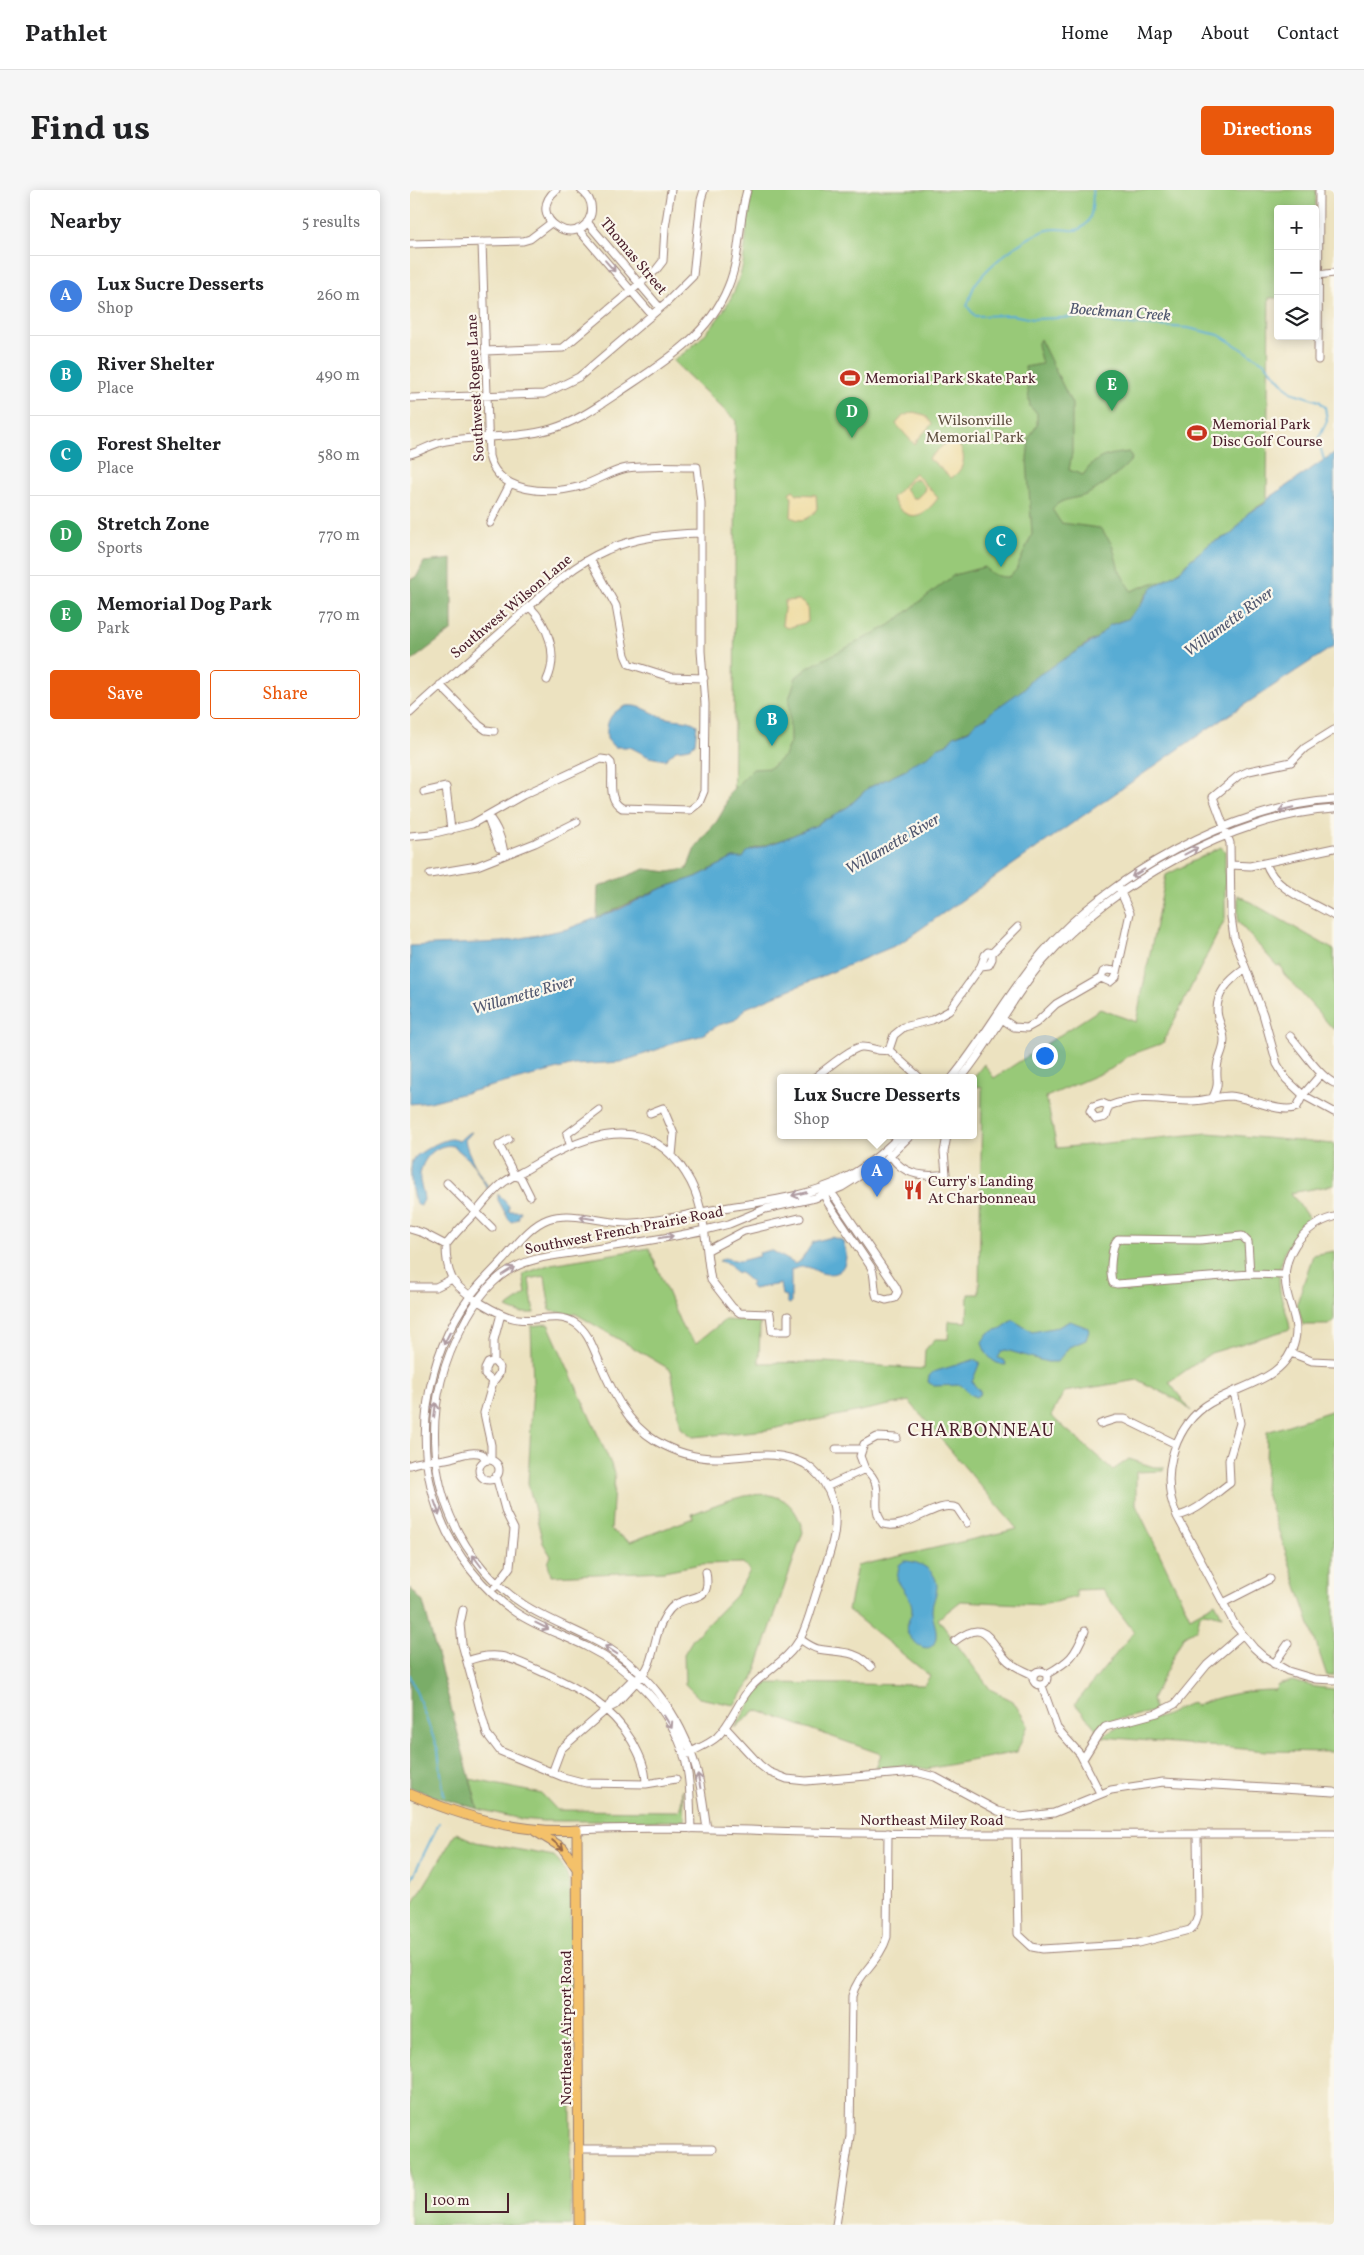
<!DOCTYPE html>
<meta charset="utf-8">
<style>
body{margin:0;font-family:Vollkorn,serif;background:#f6f6f6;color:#202124}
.controls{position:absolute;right:15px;top:15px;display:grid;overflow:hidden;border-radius:5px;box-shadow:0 2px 12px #0003}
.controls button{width:45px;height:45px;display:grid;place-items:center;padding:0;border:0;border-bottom:1px solid #e0e0e0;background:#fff;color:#202124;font:25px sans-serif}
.scale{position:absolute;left:15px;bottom:12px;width:84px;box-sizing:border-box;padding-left:5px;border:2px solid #4a1f2b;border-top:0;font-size:14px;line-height:18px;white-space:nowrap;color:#4a1f2b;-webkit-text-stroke:4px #fbf7ec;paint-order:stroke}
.you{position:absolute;left:634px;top:865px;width:18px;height:18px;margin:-12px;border:4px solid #fff;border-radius:50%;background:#1a73e8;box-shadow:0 0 0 8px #1a73e833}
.badge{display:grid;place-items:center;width:32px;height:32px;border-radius:50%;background:#ea580c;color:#fff;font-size:16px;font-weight:700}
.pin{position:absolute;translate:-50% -41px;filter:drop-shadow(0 1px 2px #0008)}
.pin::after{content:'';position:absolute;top:26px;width:18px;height:15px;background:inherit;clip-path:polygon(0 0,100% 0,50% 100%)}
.popup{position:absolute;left:367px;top:884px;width:200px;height:65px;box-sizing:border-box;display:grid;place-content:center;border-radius:5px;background:#fff;filter:drop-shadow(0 1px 4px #0005);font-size:16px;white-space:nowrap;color:#757577}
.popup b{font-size:19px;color:#202124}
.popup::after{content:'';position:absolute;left:50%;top:100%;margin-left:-10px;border:10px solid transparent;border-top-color:#fff}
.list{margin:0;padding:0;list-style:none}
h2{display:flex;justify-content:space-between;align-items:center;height:65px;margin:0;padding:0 20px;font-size:21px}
h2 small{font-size:16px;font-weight:400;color:#757577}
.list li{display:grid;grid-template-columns:32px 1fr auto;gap:15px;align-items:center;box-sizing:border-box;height:80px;padding:0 20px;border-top:1px solid #e0e0e0}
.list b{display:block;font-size:19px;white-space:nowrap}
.list p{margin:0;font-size:16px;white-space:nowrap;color:#757577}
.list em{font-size:16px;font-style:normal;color:#757577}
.actions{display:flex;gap:10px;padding:15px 20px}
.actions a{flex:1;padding:11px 0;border:1px solid #ea580c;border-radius:5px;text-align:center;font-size:18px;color:#ea580c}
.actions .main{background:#ea580c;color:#fff}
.icon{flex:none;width:28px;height:28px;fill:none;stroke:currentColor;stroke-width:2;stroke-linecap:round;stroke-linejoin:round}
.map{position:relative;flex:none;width:924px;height:2035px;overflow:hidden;border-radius:5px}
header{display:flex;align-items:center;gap:30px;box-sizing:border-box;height:70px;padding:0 25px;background:#fff;border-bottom:1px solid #e0e0e0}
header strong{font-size:24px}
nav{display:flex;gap:28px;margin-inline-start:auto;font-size:18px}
.intro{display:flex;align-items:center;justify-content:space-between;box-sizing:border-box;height:120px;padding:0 30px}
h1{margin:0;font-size:35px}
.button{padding:12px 22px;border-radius:5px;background:#ea580c;color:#fff;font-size:18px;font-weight:700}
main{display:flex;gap:30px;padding:0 30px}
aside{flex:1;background:#fff;border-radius:5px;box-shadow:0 2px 12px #0003}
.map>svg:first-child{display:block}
</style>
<header>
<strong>Pathlet</strong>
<nav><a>Home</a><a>Map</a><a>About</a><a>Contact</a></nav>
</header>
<div class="intro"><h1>Find us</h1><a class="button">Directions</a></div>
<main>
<aside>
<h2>Nearby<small>5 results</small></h2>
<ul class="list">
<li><span class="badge" style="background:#3f7fe0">A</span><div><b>Lux Sucre Desserts</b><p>Shop</p></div><em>260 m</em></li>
<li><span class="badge" style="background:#0f9aa8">B</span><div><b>River Shelter</b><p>Place</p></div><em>490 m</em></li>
<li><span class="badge" style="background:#0f9aa8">C</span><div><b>Forest Shelter</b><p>Place</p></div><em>580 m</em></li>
<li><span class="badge" style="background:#2e9e5b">D</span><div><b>Stretch Zone</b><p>Sports</p></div><em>770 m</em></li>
<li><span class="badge" style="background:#2e9e5b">E</span><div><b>Memorial Dog Park</b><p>Park</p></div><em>770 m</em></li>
</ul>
<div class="actions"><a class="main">Save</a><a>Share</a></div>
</aside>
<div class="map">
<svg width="924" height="2035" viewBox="0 0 924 2035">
<rect width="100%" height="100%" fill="#fbf7ec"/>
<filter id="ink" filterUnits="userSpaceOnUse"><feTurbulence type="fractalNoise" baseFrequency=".02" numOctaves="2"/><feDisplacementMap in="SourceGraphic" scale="10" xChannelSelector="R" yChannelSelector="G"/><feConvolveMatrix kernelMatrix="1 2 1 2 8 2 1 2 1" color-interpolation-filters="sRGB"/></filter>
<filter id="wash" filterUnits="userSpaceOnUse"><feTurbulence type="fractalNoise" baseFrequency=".0096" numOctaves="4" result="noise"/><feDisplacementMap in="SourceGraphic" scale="20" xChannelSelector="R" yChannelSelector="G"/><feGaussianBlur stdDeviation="1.12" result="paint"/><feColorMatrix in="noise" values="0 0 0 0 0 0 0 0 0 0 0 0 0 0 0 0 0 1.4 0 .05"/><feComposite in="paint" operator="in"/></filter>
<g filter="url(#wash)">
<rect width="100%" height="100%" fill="#ece2c0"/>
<path fill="#98c978" stroke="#717452" d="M343,0H906L905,35V19H868V108H859L857,311L838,323L822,344L801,353L780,370L770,381L754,392L323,667L326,231L263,171C296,149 326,113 333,73C337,48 336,24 343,0Z
M811,657L815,661V729L753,853L720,865L701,879L636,907L647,958L798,943L924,954V995L881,1003L900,1030C877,1049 864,1075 871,1106C874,1117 879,1128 880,1139L801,1163L759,1192L781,1221L769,1211L728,1190L654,1202L641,1226L703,1280L719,1269L744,1277H754L753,1281L726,1282V1315L780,1427L805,1413L812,1426L795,1422L790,1425L787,1438L773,1447L742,1509L745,1521L701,1531L688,1541L665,1514L724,1442L692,1399L666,1400V1407L632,1415L551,1411L528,1429L580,1499L603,1511L618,1535L607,1562L517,1579L496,1575L466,1578L471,1564L346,1520L325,1538L343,1508L357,1493L514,1495L520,1486L438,1420L447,1376L607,1339L499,1211L357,1240L283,1247L271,1238L261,1180L166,1124L140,1121L135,1086L119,1089L124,1123H110L96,1118L116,1104L113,1084L141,1074L239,1058L272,1137L286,1153L315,1130L350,1132L349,1173L415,1172L514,1179L515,1160L525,1149H538L539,1131L557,1132L558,1104H569L572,897L563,896V888L574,874L584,888L690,819L726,832L756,685Z
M828,705L924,760V840L874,784L870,775L867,776L828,732Z
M924,1061V1132L918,1135H893L887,1113L903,1065Z
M138,1134L205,1283L201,1340L220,1352L283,1328L282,1324C321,1309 379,1281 393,1342L343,1489L324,1515L289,1508L275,1494L274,1464L283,1449L325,1406L340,1381L333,1373L291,1374L254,1381L141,1386L138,1373L141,1366L133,1353L118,1293L123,1193L121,1136Z
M924,1220V1486H917L855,1300L857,1242Z
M882,1491L906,1497L924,1499V1562L857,1561L693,1547C700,1534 736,1532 751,1527C764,1523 769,1516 783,1513L785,1516C811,1505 837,1500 865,1500L868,1495Z
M60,1589L132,1604L147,1620L268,1621L271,1618L272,1599L275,1631H133L111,1629L68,1619Z
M46,1643L66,1652L144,1666C156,1677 159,1689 161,1705V2035H0V1719Z"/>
<path fill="#7aad68" stroke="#62664a" d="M630,149L662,214V263L659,280L673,285C687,265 696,265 719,262L722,269C711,282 693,296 678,304C665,310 652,307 642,319L651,333L690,338L702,354L709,380L721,401L742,393L754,392L736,405L730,416L717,429L700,435L686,449L679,452L655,470L623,489L615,498L562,538L544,546L537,554L527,558L519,566L496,580L458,598L439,616L420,629L413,630L407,635L372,650L343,659L333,669L323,668L286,687L250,699L187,728L188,697L235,679L258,682L277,679L285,658L307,631L314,619L319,603L343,579L360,578L374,566L380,552L379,509L386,487L399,477L480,435L544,385L574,377C582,385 588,387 599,387L606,380L622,344L617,270L619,248L627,235V223L620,217L615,177L632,174L627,155Z
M42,369V440L0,472V390L7,386L14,372Z
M0,1398L13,1412L68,1619L23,1606L0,1597Z"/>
<path fill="#eeda9e" stroke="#9c7c64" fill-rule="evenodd" d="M503,222L515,225L522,234L507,250L505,255L486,234L493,226Z
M541,248C557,258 558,278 541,288L524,272L518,269Z
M505,283L528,308C513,329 496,334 482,308ZM503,289H507L515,297L514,301L507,308H503L495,300V297Z
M383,300L387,304L406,305L407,318C401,329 392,333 381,327L382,308L379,303Z
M388,410L397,416L398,432L377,438L372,435L375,411Z"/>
<path fill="#58acd4" stroke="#516680" d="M924,263V456L799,538L489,754L336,818L325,830L309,835L290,846L264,852L249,859L211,872L164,875L20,912L0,914V756L92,752L157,739L210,719L250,699L286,687L323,668H333L337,662L372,650L407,635L413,630L420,628L439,616L458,598L496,580L501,574L519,566L527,558L537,554L544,546L559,540L566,532L576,528L581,522L615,498L619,491L686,449L700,435L717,429L730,416L741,399L770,381L780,370L801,353L822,344L838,323L854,314L859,308Z
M216,516C234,514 242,525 257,528C269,531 277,528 287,535L285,553L280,558L266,560L255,570L239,567L220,557H204L197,549C196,532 199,523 216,516Z
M62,942L55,950C57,963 70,986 78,996L77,998L61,971L43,956C25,952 8,973 10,991C11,997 14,1003 14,1010L11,1015C0,1015 0,980 2,971C5,964 34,948 42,949C45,949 47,951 49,951L58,943Z
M88,1004L99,1016L98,1021H111L108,1029L102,1032L99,1030L88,1010Z
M421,1047L432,1050C439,1062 438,1084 419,1084C402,1084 403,1071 381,1080V1113L379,1114L377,1112V1106L372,1105L370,1094L343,1099L340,1095L342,1093L329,1082L327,1084L319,1074L309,1071L314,1068L330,1071L350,1066L349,1063L361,1060L385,1074L392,1069L403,1052Z
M603,1130L622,1142L648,1137L660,1131L678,1138L679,1141L676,1150L659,1157L647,1172H637L596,1160L592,1161L588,1168L595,1171L596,1175C583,1175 574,1163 572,1152L578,1143L592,1138Z
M563,1170L570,1172L562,1192L571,1203L566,1207L561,1205L551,1195L524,1196L518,1192L519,1186L523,1182Z
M494,1371C509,1371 527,1380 527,1397C527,1405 522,1412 522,1420C522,1429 527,1437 526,1447C523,1468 502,1454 497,1442C494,1435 502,1427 502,1420C502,1407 492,1400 487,1389L489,1375Z"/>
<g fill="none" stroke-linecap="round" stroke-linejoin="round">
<path stroke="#58acd4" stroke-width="2" d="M683,0C682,12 684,27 674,36C666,44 655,38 645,39C621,40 577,76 565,95C561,101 560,110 557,116L565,126L602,125L623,129L675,127L705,133L778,138L809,145L855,173L881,202L909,211L915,217L917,231L908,249L914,270
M0,1485L28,1560L34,1606
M0,1692L29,1633"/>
</g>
</g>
<g filter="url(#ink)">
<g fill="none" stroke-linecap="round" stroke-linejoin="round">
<defs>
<path id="minor" d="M146,0C113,28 170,62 181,24C183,14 179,6 171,0
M177,32L250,118
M168,39L242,125
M0,54L113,51L120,49L141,33
M908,85L924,83
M75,161L153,158L246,80L253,71L255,38L261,0
M908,170L909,0
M0,208L134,204L169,187L257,112L283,86L291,10L294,0
M0,264C12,261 23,253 36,251C71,245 107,249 141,239C166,232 187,217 208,203C251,174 298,147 318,97C331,66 328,32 337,0
M80,333L100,294
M180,369L206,416L215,465L219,474L260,487L294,488
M119,416C138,435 149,464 137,490
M30,495L69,535L76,540L84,541
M0,523C33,492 67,464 100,434C130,407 159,376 197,360C226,347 259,344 290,343
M924,540L895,558L881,572L839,581L828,586L803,607L820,653L821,727L824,747L853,824L867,874L876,889L893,905L924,922
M14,602L36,597L41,640
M78,626C87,636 93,652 94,665
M78,629L89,658
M0,646L21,644L62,634L113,605L191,569L198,570L201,573C204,588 196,609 212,618L280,620L289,613L294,601L295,514L291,461V313L287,277C264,277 240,275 217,278C201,281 187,291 171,296C139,305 88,304 79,266L72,52
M856,673C865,701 901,711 924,726
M821,675L840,676L924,658
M20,684L67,676L125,653L167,632
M582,763L608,737
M706,781L697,780L693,782L691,788L700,792L706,787L720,723L709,698
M589,827L604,837L617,838L626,833L646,814L691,788
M880,846C893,860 909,886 924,893
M479,860L484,845L494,837L522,830L539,821L571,776L575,765L578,762L582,763V769L579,775L571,776
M479,860L510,888
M404,888C414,881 440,858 451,857C461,856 468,863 479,860
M542,888C575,848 599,801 633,762C699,686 823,616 924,610
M551,888C582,851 602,806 634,770C699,696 824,625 924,619
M371,903V908
M802,909C812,890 804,890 808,872C810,865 814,858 814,850C814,842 810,834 808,827C803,805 819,790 835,779
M692,913L699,916L695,927L686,929L680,921L683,916Z
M699,916C736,902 747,912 782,911C795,911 808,906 820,906C839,907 872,925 887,917L893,905L911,884
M240,923L253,918L264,944L262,966
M99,949L89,955L105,986L111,988L120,1006
M160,954L157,944L189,920
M479,963C491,984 513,988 536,984L534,962L537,946
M37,993L82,1038
M414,997L424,1006L486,1097L488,1102L485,1108L476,1110L467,1107C463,1098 466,1087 461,1077L418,1013L414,1005Z
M924,1027C891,1036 869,1068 877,1102C880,1118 889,1133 885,1150C876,1193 824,1195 794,1217C778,1229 767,1248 762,1267C757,1287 759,1308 767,1326L825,1435L844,1458L855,1468L878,1481L905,1489L924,1490
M0,1039L13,1043L36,1055
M298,1060L334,1041L390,1028
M840,1084L838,1052L832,1046L790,1050L708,1049C701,1055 699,1085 703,1093L707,1094L840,1084L875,1085
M0,1097H26L42,1089
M881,1163L902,1171L924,1172
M84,1171V1150L91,1124
M690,1234L706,1229H715L766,1254
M426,1259H451
M81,1270V1255L74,1223L83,1192L89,1184L90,1178L84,1171L78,1173L75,1179V1185L83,1192
M69 1280a10 10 0 1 1 20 0a10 10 0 1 1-20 0Z
M0,1275C12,1270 24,1271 36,1269C48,1267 59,1260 72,1264L76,1270
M455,1279L450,1266L454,1254L467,1247L487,1248
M416,1297L455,1279C478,1298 458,1314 473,1334C497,1342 526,1309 547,1318L557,1333
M767,1326C787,1322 803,1305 820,1293L819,1270L830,1233L824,1201
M85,1397L100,1377L104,1339L96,1323L86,1286
M813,1413L860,1389
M53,1420L50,1434L52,1454L77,1544L90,1561L153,1587L176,1593L236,1594L266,1589
M390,1449C396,1453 401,1457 408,1459C428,1463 446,1459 461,1477
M545,1451C575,1428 578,1449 596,1469C603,1477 614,1480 623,1485
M57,1471C87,1459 102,1469 130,1481C168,1497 200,1515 222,1551C230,1565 236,1578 236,1594
M864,1474L878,1454
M623 1488a7 7 0 1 1 14 0a7 7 0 1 1-14 0Z
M637,1484C660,1471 665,1466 675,1441
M632,1496L647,1538L670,1564L690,1603
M197,1519L205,1515L227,1491
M315,1537L350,1575L359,1582L377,1589L396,1591L506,1582L525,1587L588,1621L611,1627L644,1623L701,1600L753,1592L924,1602
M274,1566C285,1559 298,1555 307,1547C322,1532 328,1511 342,1496C357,1480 379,1469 390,1449C398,1434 402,1415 408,1398C418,1366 434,1336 419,1302C414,1291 406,1281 395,1274C367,1259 339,1267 310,1268C287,1269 265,1262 246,1251C217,1234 202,1201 189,1171C183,1158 178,1141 165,1133C147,1122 127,1132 108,1129C91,1127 50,1103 42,1088C37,1078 36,1066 36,1055C45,1043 56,1032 67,1021C75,1011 83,1001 93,993C102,986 113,982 122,976C173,945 237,920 276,984C297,1016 294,1054 301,1090L322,1117L330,1123L360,1124L362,1141H378V1126
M673,1569L688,1545L695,1537L747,1523L765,1514L797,1475L832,1445
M142,1583L151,1559L197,1519L202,1510L220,1492C246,1486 241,1449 253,1430C256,1424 261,1416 268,1413C287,1404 301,1411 296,1382
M281,1639C280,1615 281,1589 274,1565C260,1518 220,1478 177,1457C153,1445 127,1437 105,1422C73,1400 45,1364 31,1329C2,1255 14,1169 61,1105C70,1093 82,1082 92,1071C105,1057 119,1036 138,1029C165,1020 195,1035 223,1033C250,1031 277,1025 302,1020C345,1012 391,1009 431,990C453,980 472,963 490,946
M297,1639C294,1620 292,1600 287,1581C271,1524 234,1474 180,1448C136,1426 110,1420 75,1381C15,1312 10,1216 52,1137C64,1113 80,1089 105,1077C122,1068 143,1066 161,1063C206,1055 251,1050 295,1040L319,1034L355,1019L405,1008L432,997L475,970L500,946
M167,1640C261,1635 355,1642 449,1643C607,1645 766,1644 924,1644
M606,1644L608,1744L622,1757L633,1759L729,1753L780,1740L784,1736L788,1725L787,1644
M170,1959H302
M426,2035L440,1946L442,1806C448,1783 470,1771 477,1747L478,1643"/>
<path id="major" d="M0,1604C51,1626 112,1644 167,1640L169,2035
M125,1641L153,1658L168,1680"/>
</defs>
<use href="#minor" stroke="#9b8076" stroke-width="9"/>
<use href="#major" stroke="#9b8076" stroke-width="11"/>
<use href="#minor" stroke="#fff" stroke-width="7"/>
<use href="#major" stroke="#f4c16b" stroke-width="9"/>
</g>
<defs><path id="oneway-shaft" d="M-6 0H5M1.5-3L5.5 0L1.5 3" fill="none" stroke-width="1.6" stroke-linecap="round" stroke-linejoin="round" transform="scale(1.25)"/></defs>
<g stroke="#ae9aa0">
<use href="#oneway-shaft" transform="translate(200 76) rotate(49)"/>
<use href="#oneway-shaft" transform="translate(876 619) rotate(166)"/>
<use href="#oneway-shaft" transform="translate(781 661) rotate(-28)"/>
<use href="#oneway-shaft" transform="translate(728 683) rotate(150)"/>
<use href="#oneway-shaft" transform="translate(389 1004) rotate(167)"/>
<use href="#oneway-shaft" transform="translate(177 1028) rotate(-170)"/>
<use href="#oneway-shaft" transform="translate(256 1047) rotate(-10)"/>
<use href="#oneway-shaft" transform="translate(98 1081) rotate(-32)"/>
<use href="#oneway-shaft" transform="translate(37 1148) rotate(117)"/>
<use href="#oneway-shaft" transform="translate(25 1220) rotate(-83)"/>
<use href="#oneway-shaft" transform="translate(27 1318) rotate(70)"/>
<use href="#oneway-shaft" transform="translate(67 1371) rotate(-127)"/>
<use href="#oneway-shaft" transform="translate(132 1436) rotate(26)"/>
<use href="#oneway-shaft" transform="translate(201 1460) rotate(-147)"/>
<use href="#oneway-shaft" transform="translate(258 1532) rotate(58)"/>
<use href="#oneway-shaft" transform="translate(289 1591) rotate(-101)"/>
</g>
<use stroke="#966848" href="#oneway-shaft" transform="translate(148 1655) rotate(40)"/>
</g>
<defs>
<symbol id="stadium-bare" viewBox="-9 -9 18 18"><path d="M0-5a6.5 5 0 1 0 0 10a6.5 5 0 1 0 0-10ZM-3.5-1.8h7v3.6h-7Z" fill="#c8321e" stroke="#fbf7ec" stroke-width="2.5" paint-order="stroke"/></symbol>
<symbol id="restaurant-bare" viewBox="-9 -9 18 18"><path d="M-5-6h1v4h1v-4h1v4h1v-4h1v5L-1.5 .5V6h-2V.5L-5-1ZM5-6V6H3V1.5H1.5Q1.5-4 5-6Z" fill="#c8321e" stroke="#fbf7ec" stroke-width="2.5" paint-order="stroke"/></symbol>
</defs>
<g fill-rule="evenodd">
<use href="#stadium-bare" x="426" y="174" width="28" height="28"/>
<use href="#stadium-bare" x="773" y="229" width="28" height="28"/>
<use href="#restaurant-bare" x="489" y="986" width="28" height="28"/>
</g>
<g text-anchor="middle" stroke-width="4.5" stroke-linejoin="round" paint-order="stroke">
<g font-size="15" fill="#4a1f2b" stroke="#fbf7ec">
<text transform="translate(224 66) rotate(50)" y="5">Thomas Street</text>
<text transform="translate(65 198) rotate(-93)" y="5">Southwest Rogue Lane</text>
<text transform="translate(101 416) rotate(-40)" y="5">Southwest Wilson Lane</text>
<text transform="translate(214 1040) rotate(-11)" y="5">Southwest French Prairie Road</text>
<text x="522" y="1635">Northeast Miley Road</text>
<text transform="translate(156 1838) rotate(-90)" y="5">Northeast Airport Road</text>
</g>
<g font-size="15" fill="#4a1f2b" stroke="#fbf7ec" text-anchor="start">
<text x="455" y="193">Memorial Park Skate Park</text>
<text x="802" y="239">Memorial Park<tspan x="802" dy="17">Disc Golf Course</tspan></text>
<text x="518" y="996">Curry's Landing<tspan x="518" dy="17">At Charbonneau</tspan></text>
</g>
<g font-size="15" fill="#615242" stroke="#fbf7ec">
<text x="565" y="235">Wilsonville<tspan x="565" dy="17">Memorial Park</tspan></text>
</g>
<g font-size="16" font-style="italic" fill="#50576f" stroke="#fbf7ec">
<text transform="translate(710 121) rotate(4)" y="6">Boeckman Creek</text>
<text transform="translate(818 431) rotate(-36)" y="6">Willamette River</text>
<text transform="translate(482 653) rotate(-30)" y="6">Willamette River</text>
<text transform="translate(113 804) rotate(-16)" y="6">Willamette River</text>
</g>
<g font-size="18" letter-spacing="1" fill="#4a1f2b" stroke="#fbf7ec">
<text x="571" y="1246">CHARBONNEAU</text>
</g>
</g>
</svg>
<div class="controls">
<button>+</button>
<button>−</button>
<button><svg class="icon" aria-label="layers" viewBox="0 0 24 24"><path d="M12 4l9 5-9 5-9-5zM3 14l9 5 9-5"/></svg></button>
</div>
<div class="scale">100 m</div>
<div class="you"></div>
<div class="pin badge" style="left:467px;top:1007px;background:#3f7fe0">A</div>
<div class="popup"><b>Lux Sucre Desserts</b>Shop</div>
<div class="pin badge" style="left:362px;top:556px;background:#0f9aa8">B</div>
<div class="pin badge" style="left:591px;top:377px;background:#0f9aa8">C</div>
<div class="pin badge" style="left:442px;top:248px;background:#2e9e5b">D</div>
<div class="pin badge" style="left:702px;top:221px;background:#2e9e5b">E</div>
</div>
</main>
